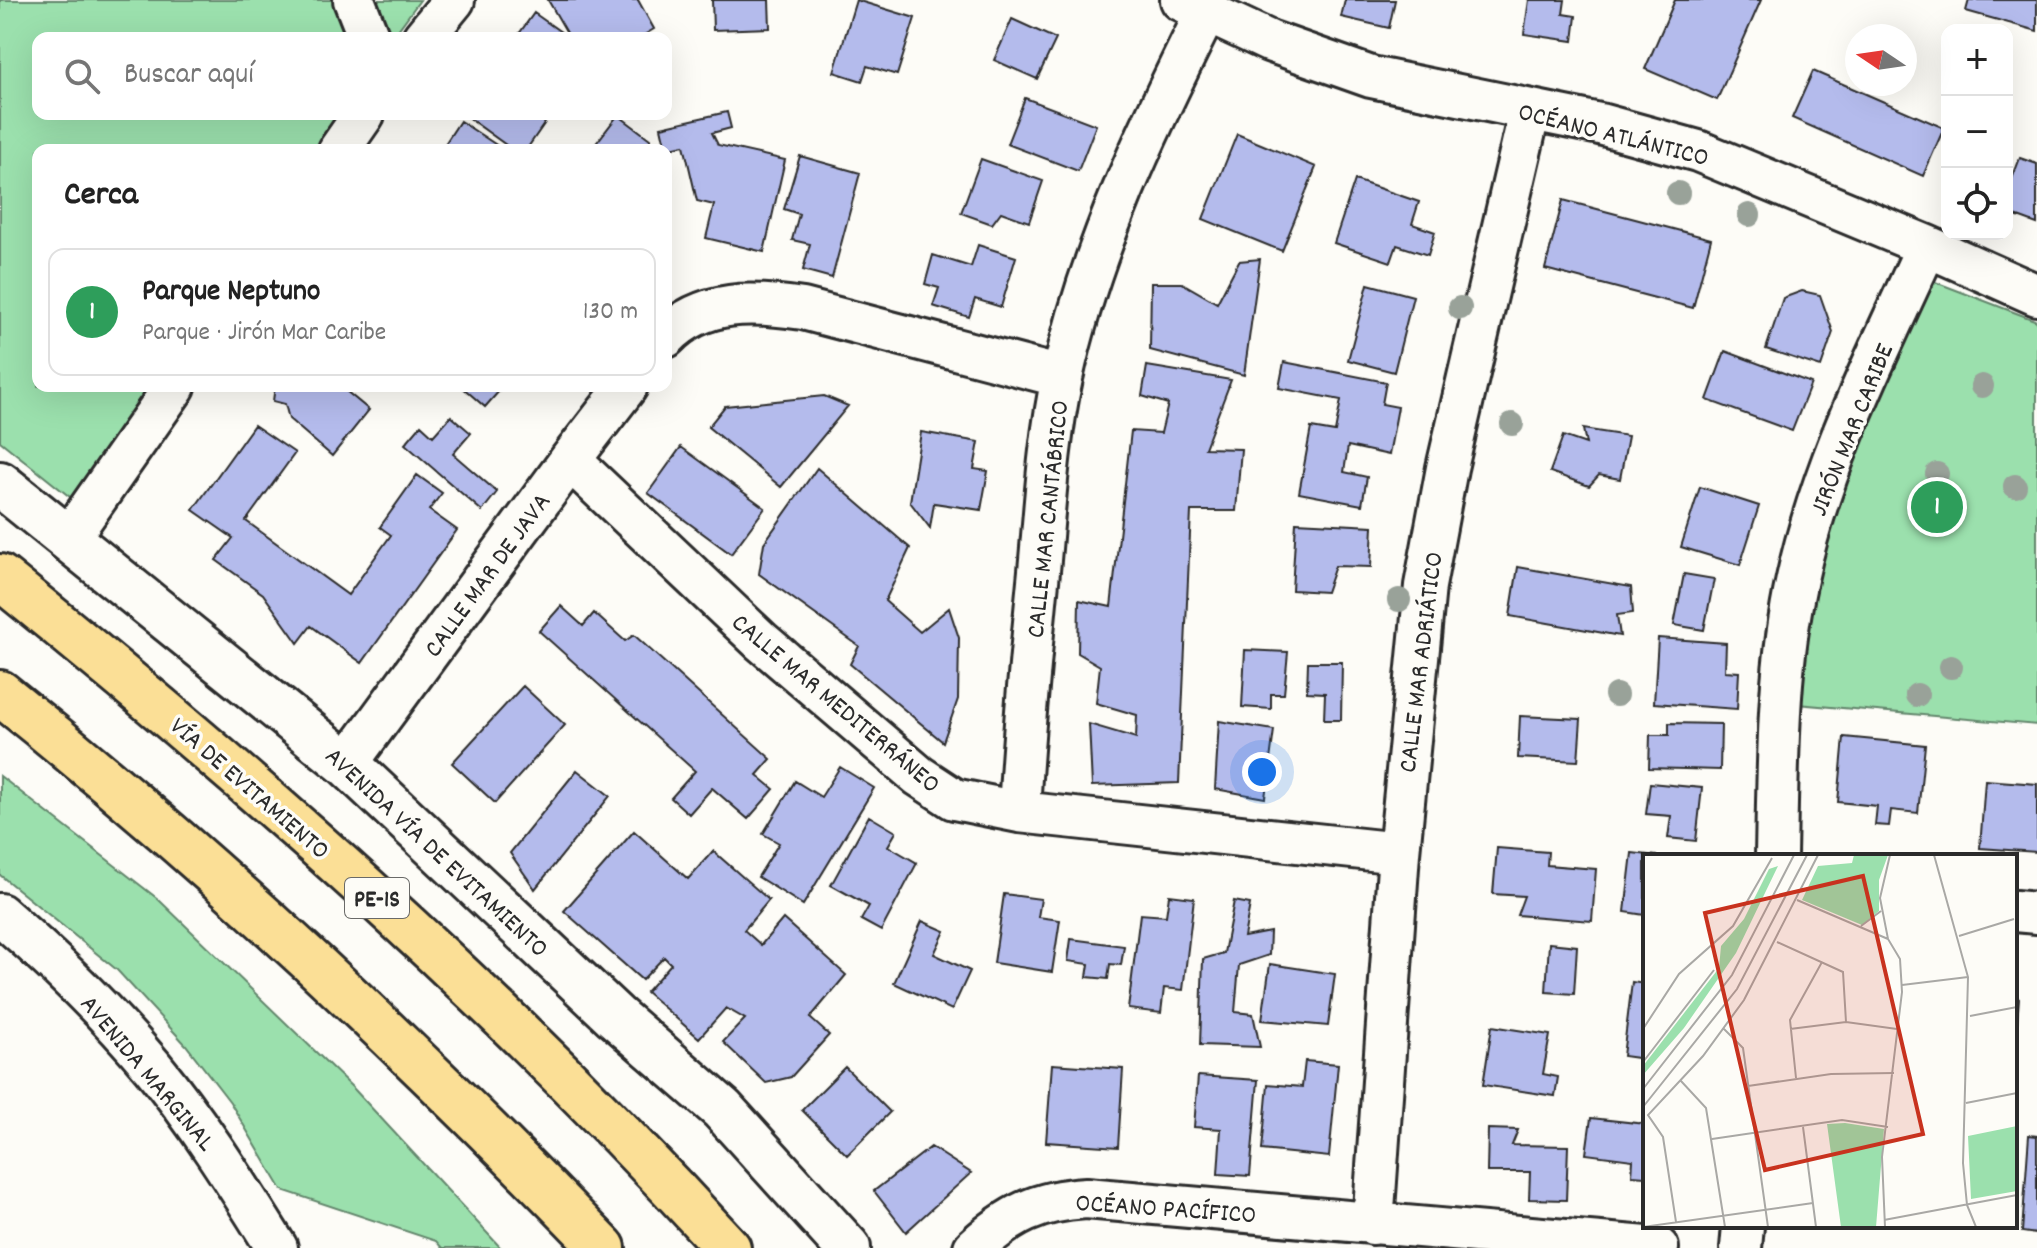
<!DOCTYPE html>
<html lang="es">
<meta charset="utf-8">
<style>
body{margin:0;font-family:Dekko,sans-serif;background:#f6f6f6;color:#222}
.controls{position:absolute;right:24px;top:24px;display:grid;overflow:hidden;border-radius:16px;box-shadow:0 8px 32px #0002}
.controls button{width:72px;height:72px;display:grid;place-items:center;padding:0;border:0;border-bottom:2px solid #e0e0e0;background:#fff;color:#222;font:40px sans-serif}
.compass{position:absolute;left:1845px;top:24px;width:72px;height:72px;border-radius:50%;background:#fff;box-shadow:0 8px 32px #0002;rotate:283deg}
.you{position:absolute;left:1262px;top:772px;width:28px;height:28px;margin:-20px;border:6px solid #fff;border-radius:50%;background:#1a73e8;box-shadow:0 0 0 12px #1a73e833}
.badge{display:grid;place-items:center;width:52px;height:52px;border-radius:50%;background:#c8321e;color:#fff;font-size:26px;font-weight:700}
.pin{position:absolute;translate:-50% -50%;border:4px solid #fff;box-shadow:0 2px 8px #0006}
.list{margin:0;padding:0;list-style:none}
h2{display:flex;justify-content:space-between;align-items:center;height:104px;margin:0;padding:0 32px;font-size:34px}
h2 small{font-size:26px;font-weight:400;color:#767676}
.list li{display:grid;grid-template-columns:52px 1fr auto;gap:24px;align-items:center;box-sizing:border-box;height:128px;margin:0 16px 16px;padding:0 16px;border:2px solid #e0e0e0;border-radius:16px}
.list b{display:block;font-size:30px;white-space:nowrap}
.list p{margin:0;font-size:26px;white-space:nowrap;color:#767676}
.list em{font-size:26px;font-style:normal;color:#767676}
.icon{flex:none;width:44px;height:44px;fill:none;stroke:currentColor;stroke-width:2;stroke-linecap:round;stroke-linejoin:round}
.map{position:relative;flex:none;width:2037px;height:1248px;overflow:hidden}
.search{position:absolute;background:#fff;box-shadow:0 8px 32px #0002;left:32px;top:32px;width:640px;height:88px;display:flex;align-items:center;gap:20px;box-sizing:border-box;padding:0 28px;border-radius:16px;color:#767676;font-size:30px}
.panel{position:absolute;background:#fff;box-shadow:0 8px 32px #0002;left:32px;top:144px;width:640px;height:248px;border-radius:16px}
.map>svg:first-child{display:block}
</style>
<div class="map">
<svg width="2037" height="1248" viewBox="0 0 2037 1248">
<rect width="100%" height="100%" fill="#fdfcf7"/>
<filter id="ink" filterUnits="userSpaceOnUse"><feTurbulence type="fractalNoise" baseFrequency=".0125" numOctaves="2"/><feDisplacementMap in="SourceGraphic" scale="16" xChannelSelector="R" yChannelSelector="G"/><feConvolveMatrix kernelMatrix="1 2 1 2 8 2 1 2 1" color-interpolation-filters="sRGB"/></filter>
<g filter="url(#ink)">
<path fill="#9be0ad" stroke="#63866c" stroke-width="2" d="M0,0H337L356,38H38V114H353L329,150H38V386H158L75,501L0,441Z
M366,0H420L392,38H381Z
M1930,280L2037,321V725L1797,704L1820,561L1853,453Z
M0,776L158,899L354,1089L501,1248H442L436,1241L282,1190L230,1102L186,1045L117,970L0,875Z"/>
<path fill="#b4bbec" stroke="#2b2b2b" stroke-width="2" d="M548,0H638L654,29L639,38H570Z
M712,0H769L770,28L713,30Z
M856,0L915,18L897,75L867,66L862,81L834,72Z
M1345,0H1395L1389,28L1341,17Z
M1529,0H1565L1563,14L1576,16L1573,41L1524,34Z
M1675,0H1761L1717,100L1645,69Z
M1969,0H2037V31L1966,11Z
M534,13L565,35L562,38H516Z
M1012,19L1056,39L1037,79L994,60Z
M1813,71L1944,128L1923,176L1792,118Z
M1025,98L1096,125L1078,171L1007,144Z
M727,112L731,128L712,133L718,145L785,160L764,252L706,238L714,205L697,201L684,145L666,149L661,127Z
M474,114H551L526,150H513L470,119Z
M618,115L650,139L653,150H591Z
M460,121L504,150H441Z
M1237,134L1316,167L1282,251L1203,219Z
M800,156L860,173L832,278L803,270L810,244L792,240L799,214L784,209Z
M2020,158L2037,164V224L2007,213V192Z
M981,159L1043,181L1029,222L1001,212L992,224L961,213Z
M1355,180L1419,202L1412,224L1435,232L1428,255L1397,245L1391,262L1334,243Z
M1563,200L1711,239L1693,308L1545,269Z
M978,245L1016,257L1001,307L975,299L969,317L933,306L939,288L925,284L933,255L971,267Z
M1260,259L1244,375L1150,350L1151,283H1182L1217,303L1239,261Z
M1368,284L1413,296L1394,372L1348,360Z
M1802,291L1820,295L1833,332L1821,367L1766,349L1783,298Z
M1725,351L1811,383L1792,431L1707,400Z
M1284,362L1386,382L1382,404L1398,407L1389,455L1348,446L1344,472L1367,477L1362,505L1299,493L1311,428L1335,432L1341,400L1279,388Z
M1147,366L1231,380L1205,448L1241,449L1236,511H1191L1179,783L1092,786L1089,724L1136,738L1137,715L1096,703L1100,666L1078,653L1079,600L1111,607L1131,431L1161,433L1168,404L1142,396Z
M275,386H340L369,410L332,456L289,419L285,404L273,401Z
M461,386H496L500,390L485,407Z
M824,396L848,406L781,487L708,427L725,406Z
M451,416L471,433L453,454L497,492L482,511L405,444L421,425L433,436Z
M254,425L295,453L246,521L348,595L391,535L380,527L417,475L442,493L429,510L457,530L362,663L311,626L298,643L263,594L216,560L233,538L193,510Z
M1583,429L1628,436L1620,479L1599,475L1589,486L1550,472L1563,436L1586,444Z
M921,432L979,442L974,469L988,471L981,510L934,503L930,528L910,502Z
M681,447L765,508L731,554L648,493Z
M817,468L910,548L885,601L920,632L949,608L959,638L958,699L943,742L850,664L859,646L759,574L764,543Z
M1700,487L1759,506L1740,565L1681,547Z
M1296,522L1373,526L1371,567L1335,566L1326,592L1292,590Z
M1518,567L1631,587L1633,613L1617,615L1620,636L1510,616Z
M1684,574L1714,579L1704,630L1674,625Z
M561,606L583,626L594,613L625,641L634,635L771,759L757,775L774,789L748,819L712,788L689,814L671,798L695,771L539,631Z
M1658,638L1726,643L1725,671L1739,672L1737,709L1654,703Z
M1245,650L1288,652L1284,694H1271V709L1242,707Z
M1308,662H1342L1341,720H1324L1325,693L1307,692Z
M523,686L565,725L495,803L452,763Z
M1520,716L1581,719L1578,761L1518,758Z
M1219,721L1274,730L1265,798L1215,789Z
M1669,723L1721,724L1720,770L1649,768L1650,735H1669Z
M1844,737L1925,745L1918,813L1891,810L1889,826L1875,825L1877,806L1838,802Z
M840,767L874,788L803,905L758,877L779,843L763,834L795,781L821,797Z
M577,770L610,796L535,889L510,853Z
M1985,780L2037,784V852L1980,848Z
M1650,783L1702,788L1696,841L1668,838L1671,816L1646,814Z
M869,816L896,832L888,846L917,863L881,931L861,920L869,906L831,885Z
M634,831L688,879L713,851L769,900L744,930L761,945L783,919L846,975L810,1018L829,1035L791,1077L766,1083L723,1042L745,1019L726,1008L699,1038L646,992L671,964L664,957L642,980L564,911Z
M1497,848L1548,852L1547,865L1596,869L1592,921L1517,915L1524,896L1493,894Z
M1632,853L1657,856H1645V915L1625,912Z
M1004,894L1041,899L1038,917L1060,920L1052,972L994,963Z
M1169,895L1194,898L1183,990L1164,988L1161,1013L1128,1009L1140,914L1166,916Z
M1234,901L1250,904L1244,937L1270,932L1269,955L1239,965L1235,1012L1253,1014L1260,1047L1200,1045L1203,959L1224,953Z
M922,921L945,931L934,954L970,971L952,1010L894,983Z
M1071,939L1124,946L1121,965L1110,964L1108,979L1087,977L1089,964L1068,961Z
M1549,943L1577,946L1574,994L1546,992Z
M1270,964L1335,974L1328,1026L1262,1020Z
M1632,982L1645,984V1059L1623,1056Z
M2015,997L2019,998L2015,1049Z
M1492,1026L1550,1035L1543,1074L1558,1077L1555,1096L1483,1085Z
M1305,1061L1338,1064L1329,1157L1262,1150L1268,1084L1302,1087Z
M1052,1064L1123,1069L1118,1147L1046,1142Z
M845,1067L890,1112L847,1155L802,1110Z
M1198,1076L1258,1080L1250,1176L1218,1174L1221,1129L1194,1127Z
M1591,1118L1645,1124V1176L1632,1175L1633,1160L1586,1154Z
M1488,1129L1518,1130L1512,1145L1568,1146L1566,1200L1529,1199L1530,1172H1487Z
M2029,1135L2037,1136V1234L2022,1232Z
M931,1147L971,1173L906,1232L874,1191Z"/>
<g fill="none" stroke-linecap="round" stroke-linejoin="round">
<defs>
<path id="minor" d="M354,0L369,38
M1181,0L1269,41L1371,77L1600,124L1698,151L1927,246L2037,295
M423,38L454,0
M339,150L364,114
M666,337C703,298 755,302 803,309L1062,377
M570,460L761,641L919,776L954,799L1019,812L1399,853
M68,539L175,386
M347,764L570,460L627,386
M1019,812C1023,731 1031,651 1039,571C1045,506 1048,442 1062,378C1090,249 1147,131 1206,13
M1776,856C1778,763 1777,670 1797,579C1822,462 1878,354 1927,246
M2015,911L2037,913
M0,914C54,961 106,1011 152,1066C199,1123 238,1186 277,1248
M1373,1224L1399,853L1425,586L1447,468L1530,110
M974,1248C1010,1215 1037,1201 1086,1198L1658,1248
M1741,1248L1743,1226"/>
<path id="tertiary" d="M0,484L347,764L615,1016L722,1109L848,1248"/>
<path id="motorway" d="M0,577C257,784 505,1004 728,1248
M0,693C214,864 413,1051 603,1248"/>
</defs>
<use href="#minor" stroke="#2b2b2b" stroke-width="46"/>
<use href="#tertiary" stroke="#2b2b2b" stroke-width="50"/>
<use href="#motorway" stroke="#2b2b2b" stroke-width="50"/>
<use href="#minor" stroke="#fdfcf7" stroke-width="40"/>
<use href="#tertiary" stroke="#fdfcf7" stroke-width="44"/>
<use href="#motorway" stroke="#fbdf96" stroke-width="44"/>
</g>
<g fill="#99a299">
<circle cx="1678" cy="193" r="12"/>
<circle cx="1749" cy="215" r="12"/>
<circle cx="1460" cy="308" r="12"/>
<circle cx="1982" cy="386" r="12"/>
<circle cx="1512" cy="424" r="12"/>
<circle cx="1937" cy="474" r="12"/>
<circle cx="2015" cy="486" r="12"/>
<circle cx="1399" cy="600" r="12"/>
<circle cx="1951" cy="667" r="12"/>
<circle cx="1616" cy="695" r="12"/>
<circle cx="1917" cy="695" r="12"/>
</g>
</g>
<g text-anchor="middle" stroke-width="7" stroke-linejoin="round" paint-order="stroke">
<rect fill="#fdfcf7" stroke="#6a6a68" stroke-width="2" x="345" y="878" width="64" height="40" rx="6"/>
<g font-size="24" font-weight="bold" fill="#2b2b2b">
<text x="377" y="906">PE-1S</text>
</g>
<g font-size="26" fill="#2b2b2b" stroke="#fdfcf7">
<text transform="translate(1614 133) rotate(14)" y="9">OCÉANO ATLÁNTICO</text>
<text transform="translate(1850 429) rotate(-68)" y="9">JIRÓN MAR CARIBE</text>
<text transform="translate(1046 519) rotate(-84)" y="9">CALLE MAR CANTÁBRICO</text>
<text transform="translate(486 574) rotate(-54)" y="9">CALLE MAR DE JAVA</text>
<text transform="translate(1419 662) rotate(-83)" y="9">CALLE MAR ADRIÁTICO</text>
<text transform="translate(837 702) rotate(40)" y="9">CALLE MAR MEDITERRÁNEO</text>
<text transform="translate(251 787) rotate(41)" y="9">VÍA DE EVITAMIENTO</text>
<text transform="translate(438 851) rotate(43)" y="9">AVENIDA VÍA DE EVITAMIENTO</text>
<text transform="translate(149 1072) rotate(50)" y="9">AVENIDA MARGINAL</text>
<text transform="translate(1166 1207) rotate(4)" y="9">OCÉANO PACÍFICO</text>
</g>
</g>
<g transform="translate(1643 854)">
<rect width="374" height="374" fill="#fdfcf7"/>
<path d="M211,1H245L236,26V57L219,71L159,46L175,12L209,9ZM135,12L93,99L41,174L0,221V212L76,114L78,92L101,65L126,15ZM202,269L241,275L233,373H198L184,270ZM374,272V337L328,345L325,282Z" fill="#9be0ad"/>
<path fill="none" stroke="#a9a8a5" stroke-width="2" d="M291,1L325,123L320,309L324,351L333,373M154,46L245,85M218,72L238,57M316,82L371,65M134,88L200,118L203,168M259,131L325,123M327,162L374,153M0,175L36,120L90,72L129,4M81,175L100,194L125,373M147,175L203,168L254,175M0,208L71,116M153,224L147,166L179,108M38,227L63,254L82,373M105,232L188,220L251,219M0,235L89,121L151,1M323,249L374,239M0,253L94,135L164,1M160,273L173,373M69,285L199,266L245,273M241,366L374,341M33,368L20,283L5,261L60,202L101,146L175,1M0,373L170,349M242,373L239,303L259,138L257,105L245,85L237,44L247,1"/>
<path fill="#c8321e" fill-opacity="0.15" stroke="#c8321e" stroke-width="4" d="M220,22L280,280L122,316L62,59Z"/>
<rect width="374" height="374" fill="none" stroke="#2b2b2b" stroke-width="4"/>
</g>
</svg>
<div class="controls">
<button>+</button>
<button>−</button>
<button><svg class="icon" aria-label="locate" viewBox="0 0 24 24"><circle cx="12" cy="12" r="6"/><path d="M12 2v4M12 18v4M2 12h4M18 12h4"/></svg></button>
</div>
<svg class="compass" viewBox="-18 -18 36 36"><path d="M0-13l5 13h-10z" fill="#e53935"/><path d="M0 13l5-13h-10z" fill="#767676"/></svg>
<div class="you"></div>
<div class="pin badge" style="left:1937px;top:507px;background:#2e9e5b">1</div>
<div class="search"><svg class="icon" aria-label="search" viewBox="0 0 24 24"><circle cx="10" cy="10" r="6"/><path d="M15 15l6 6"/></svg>Buscar aquí</div>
<section class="panel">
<h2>Cerca<small></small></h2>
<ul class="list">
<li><span class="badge" style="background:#2e9e5b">1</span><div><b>Parque Neptuno</b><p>Parque · Jirón Mar Caribe</p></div><em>130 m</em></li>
</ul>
</section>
</div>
